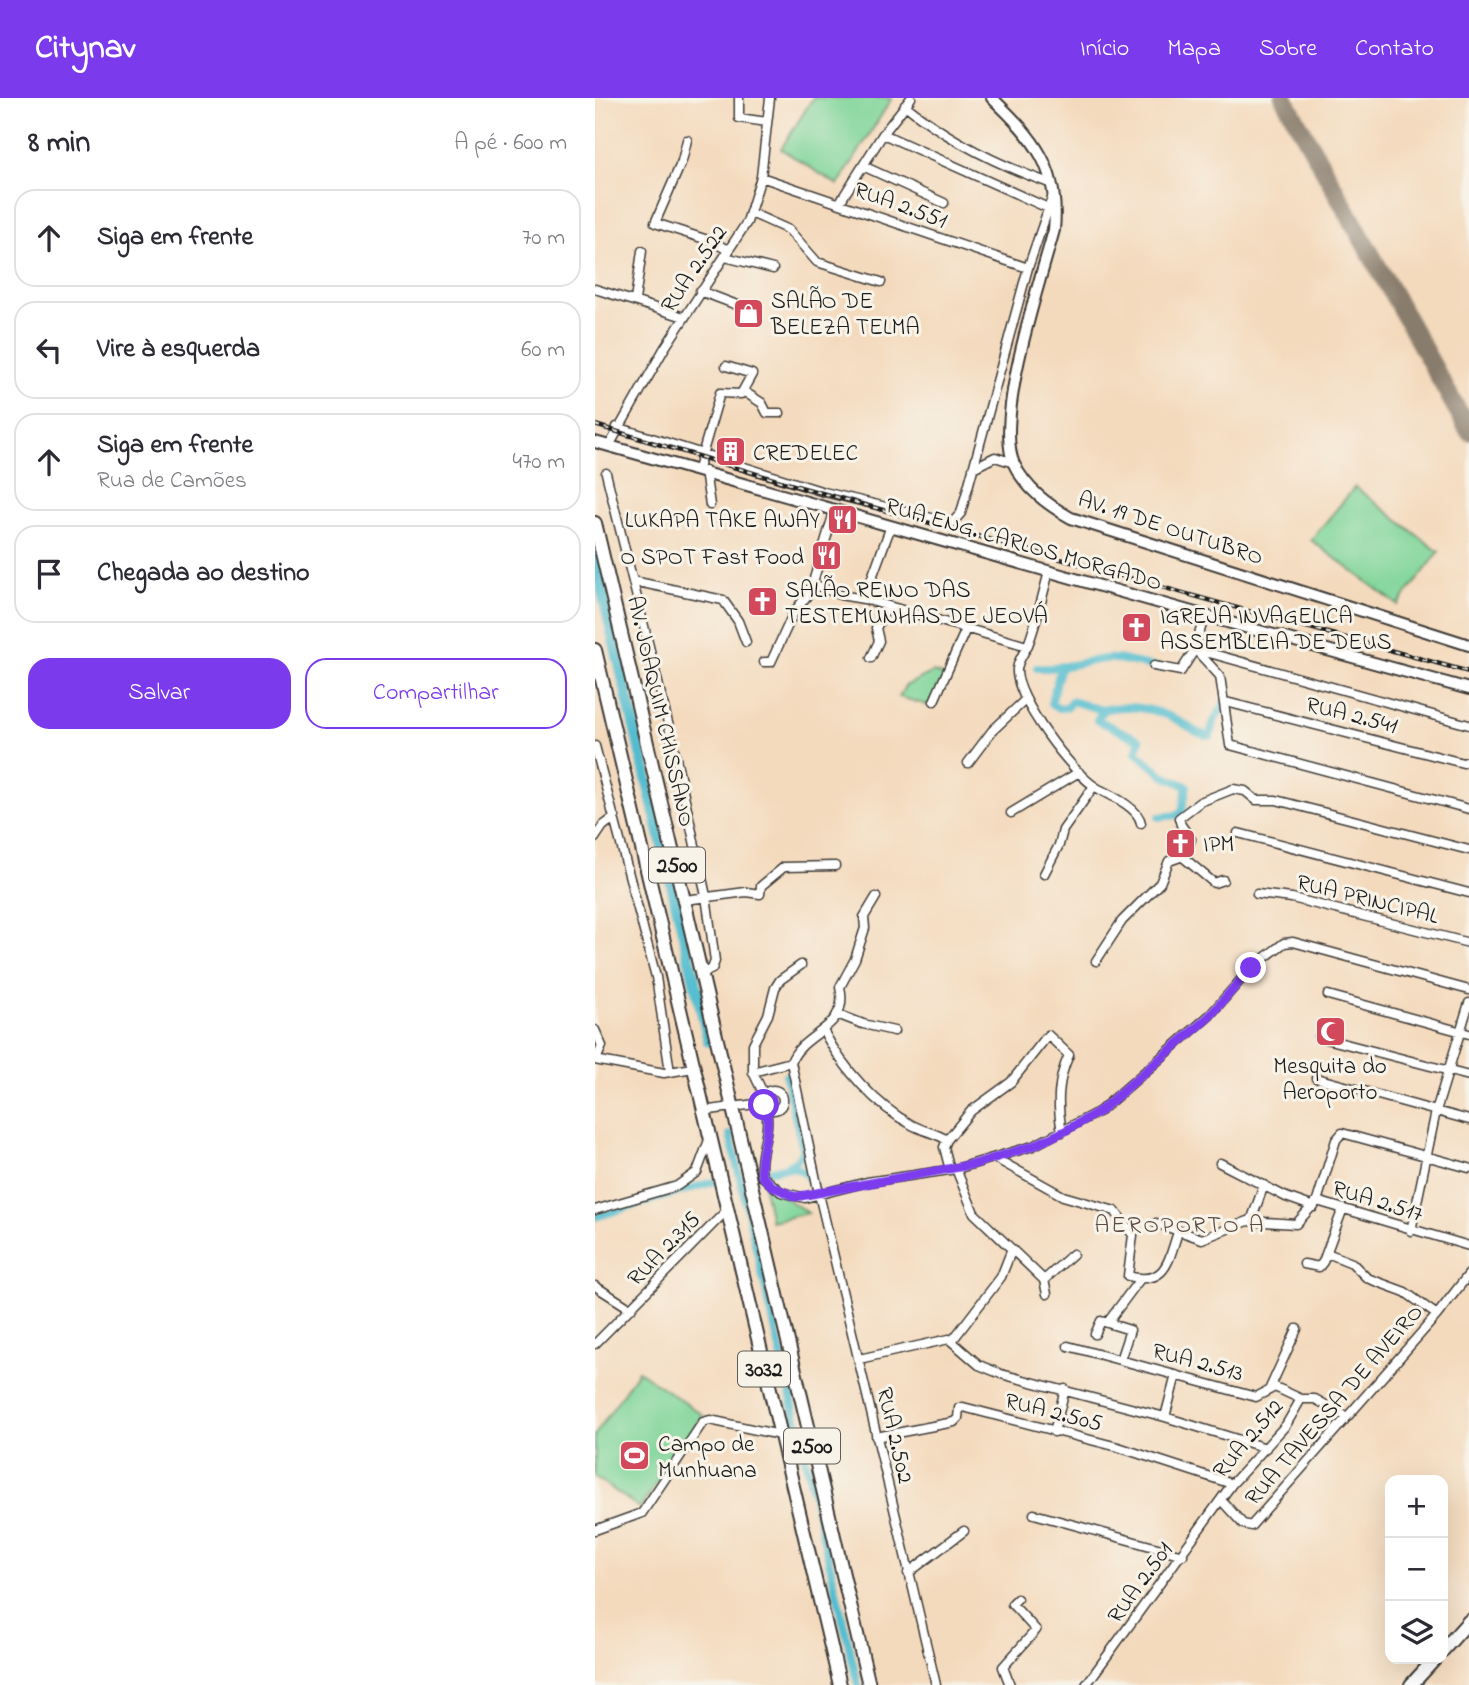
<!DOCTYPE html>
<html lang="pt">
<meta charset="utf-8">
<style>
body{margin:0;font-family:"Indie Flower",sans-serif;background:#f2f2f3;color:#2b2b33}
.controls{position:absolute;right:21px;bottom:21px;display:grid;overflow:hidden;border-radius:14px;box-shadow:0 7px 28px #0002}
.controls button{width:63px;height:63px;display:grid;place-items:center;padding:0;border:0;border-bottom:2px solid #e1e1e2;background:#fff;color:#2b2b33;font:35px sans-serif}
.stop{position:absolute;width:21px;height:21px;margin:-16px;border:5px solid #7c3aed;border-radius:50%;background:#fff}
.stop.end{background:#7c3aed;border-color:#fff;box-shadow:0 2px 7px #0008}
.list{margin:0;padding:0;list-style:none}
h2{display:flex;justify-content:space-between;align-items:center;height:91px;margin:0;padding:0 28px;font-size:30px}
h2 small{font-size:23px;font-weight:400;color:#7c7c81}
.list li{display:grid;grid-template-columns:46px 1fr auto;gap:21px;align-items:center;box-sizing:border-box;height:98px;margin:0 14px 14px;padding:0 14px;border:2px solid #e1e1e2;border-radius:21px}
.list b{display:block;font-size:26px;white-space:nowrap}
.list p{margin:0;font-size:23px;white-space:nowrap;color:#7c7c81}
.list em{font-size:23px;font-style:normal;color:#7c7c81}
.actions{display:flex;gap:14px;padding:21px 28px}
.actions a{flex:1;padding:16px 0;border:2px solid #7c3aed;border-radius:21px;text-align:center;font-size:24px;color:#7c3aed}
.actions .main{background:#7c3aed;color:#fff}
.icon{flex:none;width:38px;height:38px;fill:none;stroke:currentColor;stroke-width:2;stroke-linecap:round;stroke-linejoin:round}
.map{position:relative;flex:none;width:874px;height:1587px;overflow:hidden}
header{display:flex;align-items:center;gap:42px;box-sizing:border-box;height:98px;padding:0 35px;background:#7c3aed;color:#fff}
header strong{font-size:33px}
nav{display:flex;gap:38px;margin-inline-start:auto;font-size:24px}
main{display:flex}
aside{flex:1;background:#fff}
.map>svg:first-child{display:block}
</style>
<header>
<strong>Citynav</strong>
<nav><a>Início</a><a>Mapa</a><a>Sobre</a><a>Contato</a></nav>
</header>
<main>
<aside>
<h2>8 min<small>A pé · 600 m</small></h2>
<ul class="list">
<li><svg class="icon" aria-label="ahead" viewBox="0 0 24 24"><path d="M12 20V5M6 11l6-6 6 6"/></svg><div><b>Siga em frente</b></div><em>70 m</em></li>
<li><svg class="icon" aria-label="left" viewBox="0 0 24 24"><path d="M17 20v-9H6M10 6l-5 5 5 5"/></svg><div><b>Vire à esquerda</b></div><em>60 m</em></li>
<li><svg class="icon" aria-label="ahead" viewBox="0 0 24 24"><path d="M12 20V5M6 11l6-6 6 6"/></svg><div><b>Siga em frente</b><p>Rua de Camões</p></div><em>470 m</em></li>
<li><svg class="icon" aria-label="arrive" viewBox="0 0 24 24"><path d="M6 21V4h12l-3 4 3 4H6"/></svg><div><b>Chegada ao destino</b></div></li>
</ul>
<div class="actions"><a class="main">Salvar</a><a>Compartilhar</a></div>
</aside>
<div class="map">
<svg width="874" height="1587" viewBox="0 0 874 1587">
<rect width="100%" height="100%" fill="#f7f3e8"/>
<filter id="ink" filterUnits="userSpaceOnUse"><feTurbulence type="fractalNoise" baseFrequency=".0143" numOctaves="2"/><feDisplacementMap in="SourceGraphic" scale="14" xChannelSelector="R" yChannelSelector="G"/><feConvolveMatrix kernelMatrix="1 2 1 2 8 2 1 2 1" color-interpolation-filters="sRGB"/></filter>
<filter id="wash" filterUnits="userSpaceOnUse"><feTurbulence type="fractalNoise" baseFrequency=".00686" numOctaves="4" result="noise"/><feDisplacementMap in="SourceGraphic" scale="28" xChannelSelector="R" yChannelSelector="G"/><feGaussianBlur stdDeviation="1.57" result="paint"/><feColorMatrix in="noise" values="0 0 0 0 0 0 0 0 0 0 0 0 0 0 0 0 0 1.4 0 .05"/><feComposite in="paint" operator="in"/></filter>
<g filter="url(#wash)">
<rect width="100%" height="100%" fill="#f4dabd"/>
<path fill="#7dd498" stroke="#4c785a" stroke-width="2" d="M218,0H297L243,87L186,51Z
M760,389L844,454L803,507L716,442Z
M338,574L350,578L336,608L304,599L310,588Z
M168,1085L213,1115L176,1123Z
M43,1273L108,1317L45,1410L0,1379V1337Z"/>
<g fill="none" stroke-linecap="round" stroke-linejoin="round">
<path stroke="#53bdcf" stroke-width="8" d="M466,568L456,606L464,610L472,609L476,603L507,612C535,605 560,610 586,624C596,630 603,637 615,638L618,625L631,603
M442,570C465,572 489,563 510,561C525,559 547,567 564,570
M508,612L502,622L545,642L541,654L569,678L592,688L587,713L583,717L564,719
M191,978L208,1052L202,1062L193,1067
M135,1037L263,1587
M174,1073C200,1066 213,1068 221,1097
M0,1119L118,1084"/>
<path stroke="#53bdcf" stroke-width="12" d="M0,461L114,943"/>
<path stroke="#887b6c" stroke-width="19" d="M689,0L874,333"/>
</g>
</g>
<g filter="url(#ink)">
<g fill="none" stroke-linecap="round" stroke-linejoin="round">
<defs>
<path id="minor" d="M144,0V20L172,24
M310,7C354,43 403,67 457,86
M288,36L453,110
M92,42L87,63L60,125L119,144L134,153
M268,68L349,105
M166,79L433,170
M245,104L288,36L316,0
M156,115L194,132L222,164L286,184
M130,159L178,171
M0,191L89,219
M105,193L150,210
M40,202L47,153
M148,293L167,305L172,315H185
M22,329L229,394L357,425L366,415L433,170L458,97
M14,348L69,251L152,124L166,79L175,0
M378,370L400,359L419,365
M103,371L125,295L146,296L157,276L131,268
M110,373L115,407
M11,375L76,637L111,798L120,863L117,871L108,875
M454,474C447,498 442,524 433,547C429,555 423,562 422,571C420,600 477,675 502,690C515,697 543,709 546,725
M38,483L128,502L143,523L151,544
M218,486L245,497L269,501L432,548
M269,501L296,428
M600,551L625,578L635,647L874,711
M600,551L874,627
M276,560L284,543L281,530L293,508
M169,564H176L199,514L215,494L240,411
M559,568L586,573L600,551L609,519
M339,603L371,531
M631,604L868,665L874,663
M0,648L61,879L75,974
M373,665L397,633L431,601
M416,715L484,674
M643,735L874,795
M0,740L8,728L20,719
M589,760L619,785L628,782
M449,776L464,747L468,732L499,688
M662,796L697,800L874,845
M281,799L269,819L270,830L260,861L245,889C255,932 208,933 196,964L224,1096L341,1587
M90,802L151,794L165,796L166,788L189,769L240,768
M501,863L527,823L565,785L574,763L591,757L596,741L586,727L584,720L605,704L638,691L650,693L661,702H681L874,752
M733,897L874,936
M242,916L268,926L299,933
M0,932L7,948L1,962
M229,934C248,970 280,1007 317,1027C328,1033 341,1035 352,1042
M724,939L874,978
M0,962L69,975L98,970
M158,974V946L173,917L180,890L185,882L206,867
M721,980L874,1022
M168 1002a10 10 0 1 1 20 0a10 10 0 1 1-20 0Z
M169,997L158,974L196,964
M170,1009C178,1031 162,1055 167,1078L186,1094L210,1100L272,1084L361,1071L438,1048L505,1013L615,917L656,870L689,845L698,844L874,892
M107,1013L168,1005
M400,1060L468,1098L520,1113L538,1137L533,1178C571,1188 573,1164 583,1134
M625,1065L691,1099L719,1109
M361,1071L379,1115L449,1182L452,1196
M355,1072L349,1049L352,1042L376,1013L416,984L453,937L474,957C462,983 462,1006 467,1034
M722,1103L874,1148
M0,1112L82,1088L102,1074L114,1042
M656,1123L669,1087
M561,1125L607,1141L653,1123L701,1126L722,1103L741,1042L747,1035L874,1070
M816,1133L841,1013L874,905
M732,1155L757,1165L772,1180L810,1194L842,1217
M709,1166L724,1169L728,1164L747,1113
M449,1182L478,1156
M0,1188L36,1211
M513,1224L545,1181
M500,1236L506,1223L535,1232L525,1262
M357,1243L406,1179L417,1151
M0,1246L133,1111
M473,1248L661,1299L680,1289L706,1301
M264,1261L354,1241L384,1267L406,1276L570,1319L671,1350
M675,1290L702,1231
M706,1301H720L752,1319
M570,1319L581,1277
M459,1334L470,1291
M281,1339L359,1324L363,1320L364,1310L368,1309L523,1349L637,1386
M626,1402L648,1426L656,1428L842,1217L874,1176
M439,1416L588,1457
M0,1432L47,1415L108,1324L115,1322L185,1337
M313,1475L369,1433
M415,1587L408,1569L441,1532L417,1506L422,1501
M491,1587L637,1386L691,1327L706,1301"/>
<path id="tertiary" d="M397,0C439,40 465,70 459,132C445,184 399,320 419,366C431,391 453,407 476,420L874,547
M0,344C292,426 582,512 874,591"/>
<path id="secondary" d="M848,1552L874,1523
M816,1587L840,1561"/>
<path id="primary" d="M0,425L274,1587
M0,552L245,1587"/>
</defs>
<use href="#minor" stroke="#3c3834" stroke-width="11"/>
<use href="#tertiary" stroke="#3c3834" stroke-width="14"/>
<use href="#secondary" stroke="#3c3834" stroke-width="16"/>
<use href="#primary" stroke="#3c3834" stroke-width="16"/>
<use href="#minor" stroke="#fff" stroke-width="8"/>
<use href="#tertiary" stroke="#fff" stroke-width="10"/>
<use href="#secondary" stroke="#fff" stroke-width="12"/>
<use href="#primary" stroke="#fff" stroke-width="12"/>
<defs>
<path id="rail" d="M0,327L205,389L874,574"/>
</defs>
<use href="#rail" stroke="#1c1c1c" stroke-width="4.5"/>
<use href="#rail" stroke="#f7f3e8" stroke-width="2" stroke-dasharray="5" stroke-linecap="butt"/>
</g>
</g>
<g fill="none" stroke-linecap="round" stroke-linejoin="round" filter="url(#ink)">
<path stroke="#7c3aed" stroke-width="9" d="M169,1007C180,1028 162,1055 167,1078L177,1088L200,1099L380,1066L438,1048L472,1032L505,1013L615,918L656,870"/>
</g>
<defs>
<symbol id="shop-square" viewBox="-11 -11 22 22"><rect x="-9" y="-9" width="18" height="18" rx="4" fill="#d1495b" stroke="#f7f3e8"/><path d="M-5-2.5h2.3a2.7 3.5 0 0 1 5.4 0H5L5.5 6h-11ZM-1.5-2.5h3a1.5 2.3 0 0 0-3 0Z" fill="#fff"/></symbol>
<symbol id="building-square" viewBox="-11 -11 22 22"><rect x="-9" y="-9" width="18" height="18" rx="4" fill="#d1495b" stroke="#f7f3e8"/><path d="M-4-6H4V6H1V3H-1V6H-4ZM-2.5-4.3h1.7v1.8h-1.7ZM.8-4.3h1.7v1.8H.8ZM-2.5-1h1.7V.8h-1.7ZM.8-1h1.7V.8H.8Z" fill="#fff"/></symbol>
<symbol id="restaurant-square" viewBox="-11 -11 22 22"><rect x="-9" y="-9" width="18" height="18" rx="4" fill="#d1495b" stroke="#f7f3e8"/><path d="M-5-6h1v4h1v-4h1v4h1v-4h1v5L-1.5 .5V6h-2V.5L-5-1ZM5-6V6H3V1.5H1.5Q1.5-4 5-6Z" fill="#fff"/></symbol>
<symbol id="church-square" viewBox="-11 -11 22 22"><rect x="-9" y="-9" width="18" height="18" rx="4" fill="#d1495b" stroke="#f7f3e8"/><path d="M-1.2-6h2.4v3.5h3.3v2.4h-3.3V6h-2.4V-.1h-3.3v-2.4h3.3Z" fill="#fff"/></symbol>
<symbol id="mosque-square" viewBox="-11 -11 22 22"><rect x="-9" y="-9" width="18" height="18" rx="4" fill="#d1495b" stroke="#f7f3e8"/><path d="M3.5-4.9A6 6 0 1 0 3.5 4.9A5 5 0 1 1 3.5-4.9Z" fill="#fff"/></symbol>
<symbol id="stadium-square" viewBox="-11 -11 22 22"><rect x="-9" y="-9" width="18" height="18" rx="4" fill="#d1495b" stroke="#f7f3e8"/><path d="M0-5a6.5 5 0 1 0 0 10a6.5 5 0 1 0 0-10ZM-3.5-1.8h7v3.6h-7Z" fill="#fff"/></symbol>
</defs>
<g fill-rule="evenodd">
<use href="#shop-square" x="136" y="198" width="35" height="35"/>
<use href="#building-square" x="118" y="336" width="35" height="35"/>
<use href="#restaurant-square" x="230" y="404" width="35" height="35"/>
<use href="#restaurant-square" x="214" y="440" width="35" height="35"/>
<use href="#church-square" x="150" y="486" width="35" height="35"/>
<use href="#church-square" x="524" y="512" width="35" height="35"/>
<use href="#church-square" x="568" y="728" width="35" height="35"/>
<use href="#mosque-square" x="718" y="916" width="35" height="35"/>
<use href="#stadium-square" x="22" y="1340" width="35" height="35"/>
</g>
<g text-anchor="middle" stroke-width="6" stroke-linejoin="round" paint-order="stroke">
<g fill="#f7f3e8" stroke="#5e5c59" stroke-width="2">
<rect x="54" y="749.5" width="56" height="35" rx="5"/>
<rect x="143" y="1253.5" width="52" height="35" rx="5"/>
<rect x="189" y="1330.5" width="56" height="35" rx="5"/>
</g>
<g font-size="21" font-weight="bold" fill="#1c1c1c">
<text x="82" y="774">2500</text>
<text x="169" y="1278">3032</text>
<text x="217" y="1355">2500</text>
</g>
<g font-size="23" fill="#1c1c1c" stroke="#f7f3e8">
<text transform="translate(306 106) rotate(20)" y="8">RUA 2.551</text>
<text transform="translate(98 170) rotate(-56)" y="8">RUA 2.522</text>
<text transform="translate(576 429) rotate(18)" y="8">AV. 19 DE OUTUBRO</text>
<text transform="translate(429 445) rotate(16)" y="8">RUA ENG. CARLOS MORGADO</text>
<text transform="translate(67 613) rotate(77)" y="8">AV. JOAQUIM CHISSANO</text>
<text transform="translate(757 616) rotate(14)" y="8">RUA 2.541</text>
<text transform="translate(773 800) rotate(14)" y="8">RUA PRINCIPAL</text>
<text transform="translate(783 1102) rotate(17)" y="8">RUA 2.517</text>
<text transform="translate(68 1150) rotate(-46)" y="8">RUA 2.315</text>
<text transform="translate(603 1263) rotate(15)" y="8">RUA 2.513</text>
<text transform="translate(738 1306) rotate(-49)" y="8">RUA TAVESSA DE AVEIRO</text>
<text transform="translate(459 1313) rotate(14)" y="8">RUA 2.505</text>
<text transform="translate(301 1337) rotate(77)" y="8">RUA 2.502</text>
<text transform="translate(652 1340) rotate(-50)" y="8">RUA 2.512</text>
<text transform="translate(544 1484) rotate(-54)" y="8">RUA 2.501</text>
</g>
<g font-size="23" fill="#1c1c1c" stroke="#f7f3e8" text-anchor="start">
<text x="176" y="210">SALÃO DE<tspan x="176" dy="26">BELEZA TELMA</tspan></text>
<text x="158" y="362">CREDELEC</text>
<text x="225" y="429" text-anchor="end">LUKAPA TAKE AWAY</text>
<text x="209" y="466" text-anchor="end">O SPOT Fast Food</text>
<text x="190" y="499">SALÃO REINO DAS<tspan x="190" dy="26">TESTEMUNHAS DE JEOVÁ</tspan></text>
<text x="565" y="525">IGREJA INVAGELICA<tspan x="565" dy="26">ASSEMBLEIA DE DEUS</tspan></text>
<text x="608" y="753">IPM</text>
<text x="735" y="975" text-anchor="middle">Mesquita do<tspan x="735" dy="26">Aeroporto</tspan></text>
<text x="63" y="1353">Campo de<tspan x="63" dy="26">Munhuana</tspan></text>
</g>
<g font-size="24" letter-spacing="2" fill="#5d4b46" stroke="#f7f3e8">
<text x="585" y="1134">AEROPORTO A</text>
</g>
</g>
</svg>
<div class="controls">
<button>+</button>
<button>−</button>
<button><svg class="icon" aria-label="layers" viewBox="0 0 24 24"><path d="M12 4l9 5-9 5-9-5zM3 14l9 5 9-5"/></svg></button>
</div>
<div class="stop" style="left:169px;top:1007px"></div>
<div class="stop end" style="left:656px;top:870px"></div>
</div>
</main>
